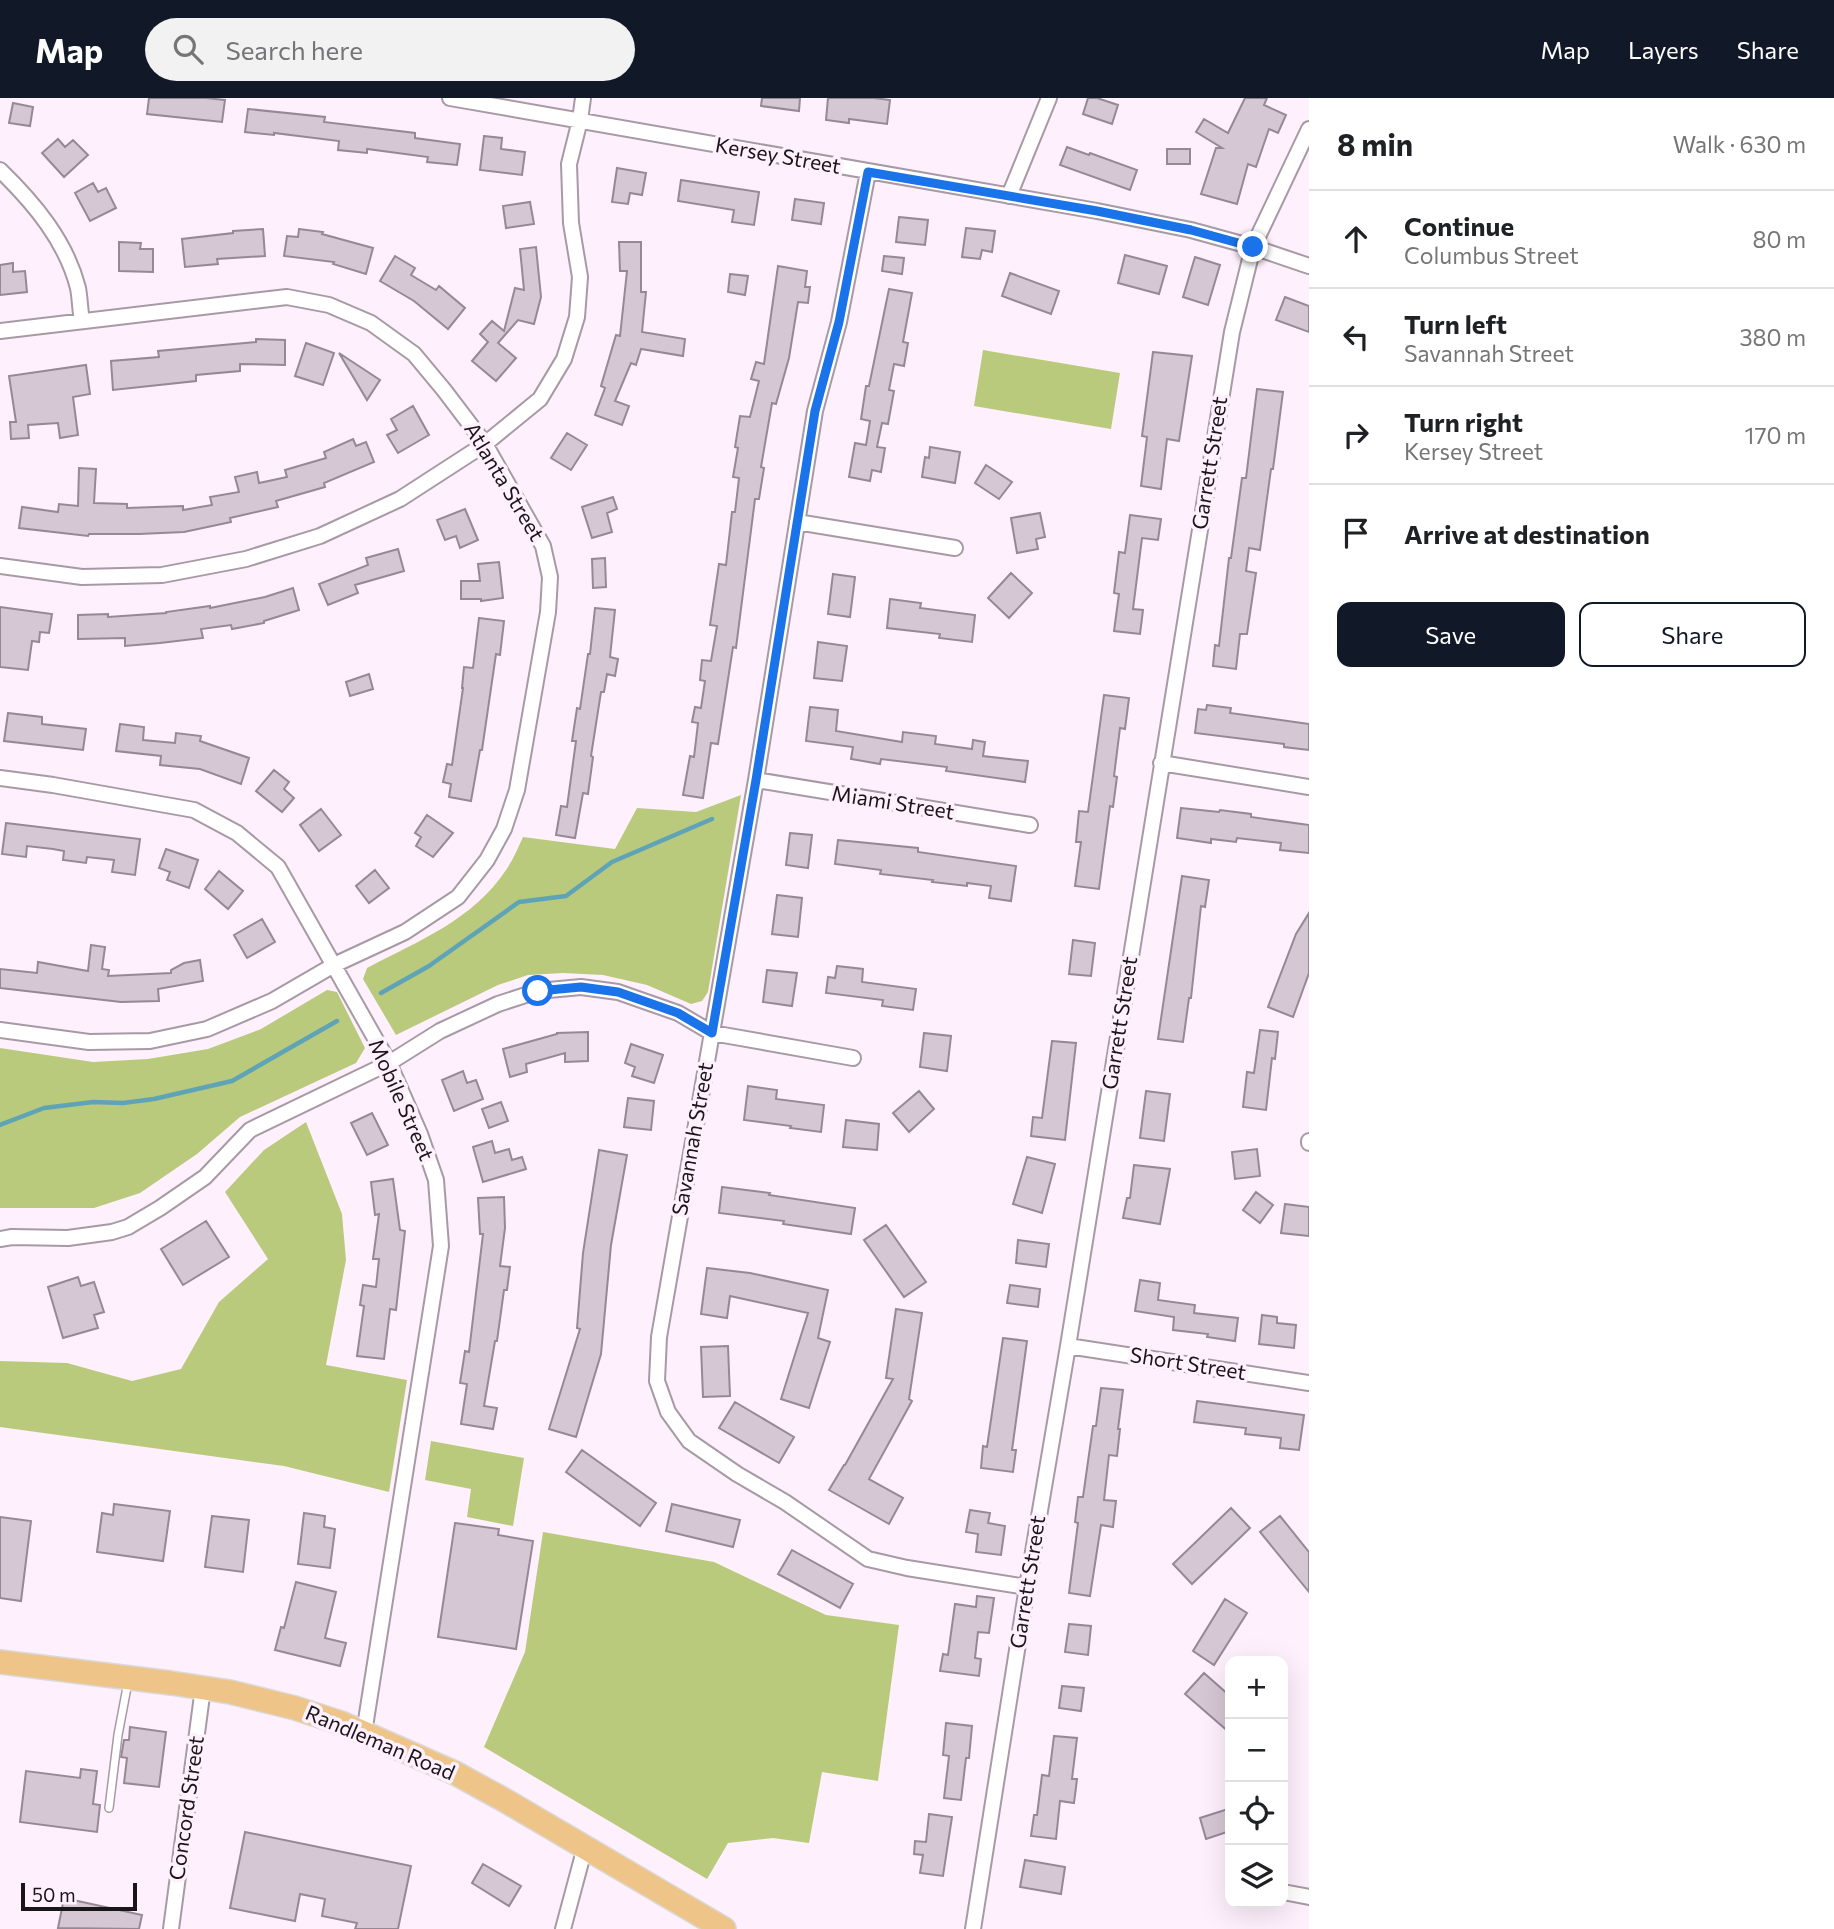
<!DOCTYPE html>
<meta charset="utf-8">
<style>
body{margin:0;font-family:Commissioner,sans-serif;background:#f2f2f2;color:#202124}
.controls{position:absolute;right:21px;bottom:21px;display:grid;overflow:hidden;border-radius:14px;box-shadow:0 7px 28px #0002}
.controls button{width:63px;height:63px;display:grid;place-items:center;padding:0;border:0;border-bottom:2px solid #e0e0e0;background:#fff;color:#202124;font:35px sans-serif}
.scale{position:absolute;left:21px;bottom:18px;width:116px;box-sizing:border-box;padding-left:7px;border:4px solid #191519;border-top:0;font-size:19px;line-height:24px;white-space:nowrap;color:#191519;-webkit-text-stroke:5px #fef0fc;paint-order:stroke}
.stop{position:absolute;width:21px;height:21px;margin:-16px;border:5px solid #1a73e8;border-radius:50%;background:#fff}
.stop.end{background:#1a73e8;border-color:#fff;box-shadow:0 2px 7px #0008}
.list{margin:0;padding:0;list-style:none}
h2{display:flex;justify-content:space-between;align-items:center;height:91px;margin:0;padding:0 28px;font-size:30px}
h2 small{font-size:23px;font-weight:400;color:#757577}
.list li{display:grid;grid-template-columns:46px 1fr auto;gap:21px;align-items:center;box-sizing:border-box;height:98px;padding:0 28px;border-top:2px solid #e0e0e0}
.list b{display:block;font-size:26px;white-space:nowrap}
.list p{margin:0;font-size:23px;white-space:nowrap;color:#757577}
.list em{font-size:23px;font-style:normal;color:#757577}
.actions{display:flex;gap:14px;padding:21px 28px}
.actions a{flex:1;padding:16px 0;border:2px solid #111827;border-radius:14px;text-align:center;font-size:24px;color:#111827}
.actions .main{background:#111827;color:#fff}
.icon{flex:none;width:38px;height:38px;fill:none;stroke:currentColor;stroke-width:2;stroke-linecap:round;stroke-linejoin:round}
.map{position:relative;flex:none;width:1309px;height:1831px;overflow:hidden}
header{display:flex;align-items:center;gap:42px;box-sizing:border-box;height:98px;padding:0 35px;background:#111827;color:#fff}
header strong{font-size:33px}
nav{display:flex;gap:38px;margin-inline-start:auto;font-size:24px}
.search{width:490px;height:63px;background:#f2f2f2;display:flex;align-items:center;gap:18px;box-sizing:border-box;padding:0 24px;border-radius:38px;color:#757577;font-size:26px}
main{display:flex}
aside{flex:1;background:#fff}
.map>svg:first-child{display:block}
</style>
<header>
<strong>Map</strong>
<div class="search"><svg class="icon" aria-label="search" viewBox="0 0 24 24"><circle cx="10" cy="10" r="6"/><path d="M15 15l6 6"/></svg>Search here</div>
<nav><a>Map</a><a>Layers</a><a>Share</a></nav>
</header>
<main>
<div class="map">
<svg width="1309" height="1831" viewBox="0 0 1309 1831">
<rect width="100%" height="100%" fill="#fef0fc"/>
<path fill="#baca7d" d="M983,252L1120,275L1111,331L974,308Z
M741,697L708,894L702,903L691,906L647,887L603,877L563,875L528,877L498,887L396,937L363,881L367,870C418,843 473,822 506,772C513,762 518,750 523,739L615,751L637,710L696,714Z
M327,892L337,894L365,950L356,965L240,1019L197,1056L140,1095L94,1110H0V950L93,964L148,961L208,951L261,931Z
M306,1024L342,1116L346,1162L326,1267L407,1282L389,1394L284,1368L0,1329V1263L67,1265L132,1283L181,1271L219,1204L268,1161L225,1094L264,1052Z
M431,1343L524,1360L513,1428L467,1419L471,1391L425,1382Z
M543,1434L714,1464L826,1517L899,1527L878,1683L822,1674L809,1745L773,1740L728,1745L707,1781L484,1649L525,1554Z"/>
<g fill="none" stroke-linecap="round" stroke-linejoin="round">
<path stroke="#5ea3b6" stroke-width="4.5" d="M381,895L429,868L519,804L566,798L612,764L712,721
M0,1027L44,1010L93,1004L123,1005L154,1001L232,983L337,923"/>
</g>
<path fill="#d5c7d3" stroke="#968995" stroke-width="2" d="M149,0H206L225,2L222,24L147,16Z
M762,0H800L799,13L761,8Z
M828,0H874L890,2L887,26L849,21V25L826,22Z
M1088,0H1097L1118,7L1112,26L1083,16Z
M1245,0H1267L1264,7L1286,17L1278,35L1269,31L1256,69L1248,66L1237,106L1201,96L1216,50H1222L1196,34L1204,21L1228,35Z
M13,5L33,9L30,28L9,25Z
M248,11L325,19L324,24L415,35V40L460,46L457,67L427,64L428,59L367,51V55L338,52L339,43L274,35V37L245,34Z
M484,38L502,40L501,51L525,54L522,77L480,72Z
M58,41L65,49L73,42L88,57L64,79L42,55Z
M1067,49L1089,57L1090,55L1137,72L1130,92L1060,67Z
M1167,51H1190V66H1167Z
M617,70L646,75L642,97L630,95L628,106L612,104Z
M681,82L759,94L754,127L732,124L734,112L678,103Z
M93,85L98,94L106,90L116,110L90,123L75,95Z
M795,101L824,105L821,126L792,122Z
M530,104L534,126L506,130L503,108Z
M899,119L928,122L925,147L896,144Z
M966,130L995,133L992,154L982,152L980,161L962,159Z
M263,131L265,158L217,161L218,166L185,169L182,141L233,135V133Z
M299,131L323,134L322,136L373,150L366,176L333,166L334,164L284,158L287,138L298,139Z
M119,144L141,145L140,151H153V174L119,173Z
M619,144H641V194H646L642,234L685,241L683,258L641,251L636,267L631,265L615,303L629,308L622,327L595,317L605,290L601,288L616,237L620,238L627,173H620Z
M536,149L541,199L534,226L518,222L498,245L516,260L496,283L472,263L488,244L480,236L492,223L504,233L515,190L524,192L520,151Z
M1125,157L1167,168L1159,196L1118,185Z
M395,158L415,170L411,177L436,192L439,188L465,210L448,231L414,203L380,183Z
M884,158L904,160L902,176L882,173Z
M1195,159L1220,167L1208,207L1183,199Z
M13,165V174L25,173L27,194L0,197V167Z
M778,168L807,173L805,189H810L808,205L798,204L789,260L776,306L772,305L761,369L764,370L759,401H755L736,550L733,549L718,646L711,645L703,700L683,697L690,658L694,659L698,625L692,624L695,609L701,610L705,583L700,582L702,562L711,563L717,528L710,527L719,466L726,467L732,414H735L739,380L733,379L738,350L735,349L740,318L750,319L759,283L751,281L756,264L764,266Z
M1010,175L1059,193L1051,216L1002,198Z
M730,176L748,178L745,197L728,194Z
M889,191L912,195L903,244L908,245L904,268L894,266L889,292L894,293L888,326L882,325L877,349L885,350L881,374L872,372L870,383L849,379L855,345L866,347L870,323L861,321L866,288H869Z
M1285,199L1309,208V234L1276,222Z
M256,241L285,242V267L240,266V273L196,277V283L113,292L111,263L159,259L158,253L256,244Z
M306,245L334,255L323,287L295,278Z
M1153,254L1192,258L1179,343L1167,341L1161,391L1141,388L1147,339L1142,338Z
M339,255L380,282L367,302Z
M86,267L90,296L73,299L78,337L60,340L58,325L28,327L29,340L11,341L10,324H16L9,278Z
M1257,291L1283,294L1273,371H1271L1260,452L1249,450L1246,473L1256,475L1247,536H1240L1236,571L1213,568L1215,547L1219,548L1229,460H1231L1242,380H1246Z
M413,308L429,337L398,355L387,337L397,332L391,321Z
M567,335L587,347L571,372L551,360Z
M353,341L356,348L366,344L374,364L324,385L325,389L276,403L278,409L230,420L231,424L184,434L139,436H89L88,438L19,430L22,409L58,414L59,406L78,408L79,370L96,371L94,405L127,406V410L183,408V412L212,407L210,399L239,394L235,379L257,374L259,385L287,379L285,372L326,360L324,354Z
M930,349L960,354L955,385L922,379L925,359L929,360Z
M986,367L1012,384L999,401L975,385Z
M613,399L617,411L607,415L612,434L592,440L582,409Z
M465,411L478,442L460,450L456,438L445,442L437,422Z
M1040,415L1045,439L1036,441L1038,451L1017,455L1011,420Z
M1130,417L1161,421L1158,442L1142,440L1133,511L1143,512L1140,536L1114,533L1119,496L1114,495L1119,454L1125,455Z
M398,451L404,473L355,487L358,495L328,507L319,486L368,467L366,460Z
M605,460L606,489L593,490L592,461Z
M499,464L503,500L481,503V501H461V483H480L478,466Z
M1011,475L1032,495L1009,520L988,500Z
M833,476L855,479L850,519L828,516Z
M293,490L299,512L264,523V525L232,531L231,527L201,531L203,540L160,545L125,548V540L78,541V517L108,516V519L166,515V514L210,508V510L265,499Z
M890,501L921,505L920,510L975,517L972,544L939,540L940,536L887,530Z
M0,509L52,516L49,535L40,534L39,544L32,543L28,572L0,569Z
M595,510L615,512L610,559L618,561L615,578L607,576L604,594H601L591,658L593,659L588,696L583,695L575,740L556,737L561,708L567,709L576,643H572L577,610L580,611L588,556H590Z
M479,520L504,523L500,557L496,556L482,652H480L471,703L449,699L451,686L443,684L447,666L452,667L463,590H462L464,569L473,570Z
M818,544L847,548L842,583L814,580Z
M369,576L373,591L350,598L346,584Z
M1104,597L1129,600L1125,631L1120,630L1114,678L1117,679L1113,709L1110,708L1099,791L1075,788L1081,744H1076L1079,713L1088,714Z
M1207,607L1231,610L1230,615L1309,626V652L1284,649V646L1195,635L1198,611L1206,612Z
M810,609L838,612L836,633L902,644L903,634L936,638L935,646L972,651L973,642L985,644L983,658L1028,663L1025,684L946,673L947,669L881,661L880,666L851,661L853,649L806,643Z
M8,615L42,619V626L86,631L83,652L4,643Z
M120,626L144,629L143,642L175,645L176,635L201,638L200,643L249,660L241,686L200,671L160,667L161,658L116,653Z
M274,672L289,684L284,691L294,700L282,714L256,693Z
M1181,710L1219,714L1220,712L1251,716V719L1309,727V755L1280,752L1281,745L1237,740L1236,744L1211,741V745L1177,740Z
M321,711L341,737L319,753L300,727Z
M427,717L453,735L433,759L416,748L421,739L415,735Z
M6,725L140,741L135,777L112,774L114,762L87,759L86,765L63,762L64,753L53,751L27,748L26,759L2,756Z
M790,735L812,737L808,770L786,767Z
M838,742L918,750V754L1016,768L1011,803L989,800L991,788L967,785V788L932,784L933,782L880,776L881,772L835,766Z
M166,751L198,762L189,790L167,782L170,774L159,770Z
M375,772L389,790L369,805L356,788Z
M219,773L243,793L228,811L205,791Z
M1182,778L1209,782L1205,809L1201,808L1191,900H1189L1183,944L1158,941Z
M777,797L802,800L798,839L772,836Z
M1309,815V875L1293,919L1268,909L1296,836Z
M262,821L275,844L247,860L234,837Z
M1073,842L1095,845L1091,878L1069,876Z
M91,847L105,849L102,871L109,872L108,878L171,875V872L184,865L200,862L203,883L158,891L159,903L121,904L0,890V871L37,875L38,864L88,873Z
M837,868L863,871L862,884L916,891L913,912L882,908L883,902L826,895L828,879L835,880Z
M767,872L797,875L792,908L763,904Z
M1260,932L1278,934L1275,961L1272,960L1266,1012L1243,1009L1247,974L1254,975Z
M588,934V963L565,964V955L526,966L527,974L510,979L503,951L557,936V935Z
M924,935L951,938L947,973L920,969Z
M1052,943L1076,945L1065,1042L1031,1038L1033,1019L1042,1020Z
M631,946L663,957L654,985L632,978L635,969L625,965Z
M463,973L467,985L476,982L483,1001L454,1013L442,982Z
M748,988L777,992L776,1001L824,1007L821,1034L790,1030L791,1028L744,1022Z
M919,993L934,1011L909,1034L893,1015Z
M1146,993L1170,996L1164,1043L1140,1040Z
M628,1000L654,1003L651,1032L624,1029Z
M501,1004L508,1023L489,1030L482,1011Z
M372,1015L388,1047L367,1057L351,1025Z
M846,1022L879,1026L877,1052L843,1049Z
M492,1043L495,1055L509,1051L512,1062L522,1059L526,1071L483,1084L473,1049Z
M1257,1051L1260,1078L1235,1081L1232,1054Z
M599,1052L627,1057L611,1147L601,1256L576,1339L549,1331L580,1231L577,1230L583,1155Z
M1027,1059L1055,1066L1042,1115L1013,1106Z
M1134,1067L1170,1071L1160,1126L1123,1120L1127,1100H1130Z
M393,1081L400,1132L405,1133L396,1212L390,1211L384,1261L357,1258L364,1208L360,1207L363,1187L376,1189L379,1161H373L379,1116L375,1117L371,1084Z
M722,1089L770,1095L769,1097L855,1110L851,1136L783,1126L784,1123L719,1115Z
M1256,1094L1273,1107L1260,1125L1243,1112Z
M504,1099L505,1130L500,1168L510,1169L507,1192H504L497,1243H495L484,1308L497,1310L493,1331L461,1326L467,1286L460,1285L465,1253L469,1254L483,1136H480L478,1100Z
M1285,1106L1309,1109V1138L1281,1135Z
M206,1123L229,1159L183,1187L161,1151Z
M886,1127L926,1184L904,1199L864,1142Z
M1018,1142L1049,1146L1046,1169L1016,1165Z
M707,1170L750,1175L828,1192L818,1240L830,1244L809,1310L781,1301L808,1215L730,1198L727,1220L701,1216Z
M78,1179L81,1188L94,1184L104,1214L94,1217L98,1230L63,1240L48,1189Z
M1140,1182L1160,1185L1158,1202L1195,1207L1194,1215L1238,1220L1235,1243L1207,1239L1208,1236L1173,1232L1174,1219L1135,1213Z
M1010,1187L1040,1191L1038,1209L1007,1205Z
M896,1211L922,1215L909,1301L912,1303L869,1381L903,1400L889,1426L829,1392L844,1367H845L893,1281L886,1280Z
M1262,1217L1277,1219V1225L1296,1227L1294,1250L1259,1246Z
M1003,1240L1027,1243L1012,1352H1016L1013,1374L981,1370L983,1348L987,1349Z
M728,1248L730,1298L703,1299L701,1249Z
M1101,1290L1123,1292L1118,1331H1120L1117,1358L1109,1357L1104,1402L1116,1403L1113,1429L1101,1427L1090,1498L1069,1495L1078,1425L1075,1424L1078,1399H1083L1093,1328H1096Z
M1197,1303L1304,1317L1299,1352L1280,1350L1281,1340L1245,1336L1246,1330L1194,1324Z
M735,1304L794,1339L779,1365L719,1330Z
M582,1352L656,1405L640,1428L566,1374Z
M114,1406L170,1413L163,1463L97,1454L102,1415L113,1417Z
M672,1406L740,1422L733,1449L666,1433Z
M1231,1410L1250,1430L1192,1486L1173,1466Z
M970,1412L990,1415L988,1425L1005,1428L1001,1457L976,1454L978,1436L966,1434Z
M304,1415L325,1418L324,1429L335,1431L330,1470L298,1466Z
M212,1418L249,1422L243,1474L205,1469Z
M1280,1418L1309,1454V1494L1260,1434Z
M0,1419L31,1423L21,1503L0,1500Z
M455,1425L499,1431L498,1437L533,1443L516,1551L438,1539Z
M792,1452L853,1486L840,1510L778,1476Z
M296,1484L336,1494L325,1540L346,1545L340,1568L275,1552L281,1529L284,1530Z
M977,1498L994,1500L989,1535L978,1534L975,1560L981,1561L979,1578L940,1573L943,1556L948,1557L955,1506L976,1509Z
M1225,1501L1247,1515L1214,1567L1193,1553Z
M1069,1526L1091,1528L1088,1557L1065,1554Z
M1204,1575L1230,1598V1635L1185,1596Z
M1062,1588L1084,1590L1081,1613L1059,1610Z
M946,1625L972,1628L969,1660H966L961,1702L944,1700L949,1658L943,1657Z
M130,1629L166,1634L159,1689L124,1685L127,1660L121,1659L124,1642H129Z
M1054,1638L1077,1640L1072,1681H1077L1074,1705L1060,1703L1056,1741L1031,1738L1034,1717H1037L1042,1677L1049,1678Z
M81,1671L97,1673L93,1706L100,1707L97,1734L20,1724L26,1673L80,1680Z
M1228,1711L1230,1719V1733L1206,1741L1200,1720Z
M929,1716L952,1719L943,1778L920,1775L923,1757L914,1756L915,1743L926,1744Z
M245,1734L411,1768L398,1831H355L357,1825L322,1818L325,1801L300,1796L295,1823L230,1810Z
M1025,1762L1065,1769L1061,1796L1020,1789Z
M483,1766L521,1788L509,1808L472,1785Z
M64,1800L142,1817L139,1831L58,1830Z"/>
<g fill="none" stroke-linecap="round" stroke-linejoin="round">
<defs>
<path id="lane" d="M109,1710L118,1637L128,1584"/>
<path id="street" d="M450,0L1097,113L1191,132L1253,149L1309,168
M0,72C34,105 66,143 78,190C80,201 80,212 82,223
M868,74L839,224L815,313L756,682L659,1239L657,1283L668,1314L689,1343L737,1376L785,1404L868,1461L907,1470L1027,1489
M1009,98L1049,0
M0,233L287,199L329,207L371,225L414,256L444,292L485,346L543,448L550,479L548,514L517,692L504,731L487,762L458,799L405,834L334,867L272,903L207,931L150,943L89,944L0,932
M797,424L955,450
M0,468L82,479L162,477L246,461L320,438L400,401L485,346L540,301L564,261L577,219L580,179L571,125L569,66L580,22L583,0
M1161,665L1309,689
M0,680L53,687L194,712L237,735L278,769L389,965L420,1036L436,1082L441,1148L364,1635
M756,682L1030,727
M1309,1045V1043
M0,1141L12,1139L68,1140L112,1134L128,1129L160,1110L205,1079L250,1032L389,965L440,933L498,906L538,893L581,889L618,894L678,915L712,935L853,960
M1068,1248L1309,1285
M1283,1794L1309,1799
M171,1831L203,1590
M563,1831L585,1749
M973,1831L1027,1489L1068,1248L1232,234L1253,149L1309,31"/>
<path id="primary" d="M0,1564L171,1585L230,1594L295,1610L341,1625L455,1675L506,1703L724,1831"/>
</defs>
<use href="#lane" stroke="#a79aa5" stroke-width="10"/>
<use href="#street" stroke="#a79aa5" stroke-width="18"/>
<use href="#primary" stroke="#dadada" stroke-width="26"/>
<use href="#lane" stroke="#fff" stroke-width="7"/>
<use href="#street" stroke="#fff" stroke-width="14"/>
<use href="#primary" stroke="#eec489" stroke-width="23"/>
</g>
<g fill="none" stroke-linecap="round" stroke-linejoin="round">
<path stroke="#1a73e8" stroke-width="9" d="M538,893L581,889L618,894L678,915L712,935L756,682L815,313L839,224L868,74L1097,113L1191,132L1253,149"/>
</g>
<g text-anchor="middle" stroke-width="7" stroke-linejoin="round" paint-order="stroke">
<g font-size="21" fill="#191519" stroke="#fef0fc">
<text transform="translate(778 58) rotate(10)" y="7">Kersey Street</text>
<text transform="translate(1210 365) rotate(-81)" y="7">Garrett Street</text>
<text transform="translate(504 384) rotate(59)" y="7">Atlanta Street</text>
<text transform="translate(893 705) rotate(9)" y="7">Miami Street</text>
<text transform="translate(1120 925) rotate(-81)" y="7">Garrett Street</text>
<text transform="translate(401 1002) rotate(66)" y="7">Mobile Street</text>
<text transform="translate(693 1041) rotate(-80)" y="7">Savannah Street</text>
<text transform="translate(1188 1266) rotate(9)" y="7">Short Street</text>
<text transform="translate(1028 1484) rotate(-81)" y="7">Garrett Street</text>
<text transform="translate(380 1645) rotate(23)" y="7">Randleman Road</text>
<text transform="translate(187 1710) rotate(-82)" y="7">Concord Street</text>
</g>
</g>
</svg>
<div class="controls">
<button>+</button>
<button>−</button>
<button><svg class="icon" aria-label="locate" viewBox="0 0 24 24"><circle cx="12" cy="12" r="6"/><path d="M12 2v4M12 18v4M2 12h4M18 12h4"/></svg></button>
<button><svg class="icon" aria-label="layers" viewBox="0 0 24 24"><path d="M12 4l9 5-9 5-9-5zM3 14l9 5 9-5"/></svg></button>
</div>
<div class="scale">50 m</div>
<div class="stop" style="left:538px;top:893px"></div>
<div class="stop end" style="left:1253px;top:149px"></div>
</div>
<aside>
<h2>8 min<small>Walk · 630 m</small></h2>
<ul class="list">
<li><svg class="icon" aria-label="ahead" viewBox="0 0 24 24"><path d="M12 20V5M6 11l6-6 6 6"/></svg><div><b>Continue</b><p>Columbus Street</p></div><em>80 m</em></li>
<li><svg class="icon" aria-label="left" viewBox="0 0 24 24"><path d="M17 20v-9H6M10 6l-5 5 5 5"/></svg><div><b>Turn left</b><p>Savannah Street</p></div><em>380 m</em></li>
<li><svg class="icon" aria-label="right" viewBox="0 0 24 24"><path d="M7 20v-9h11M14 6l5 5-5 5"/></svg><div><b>Turn right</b><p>Kersey Street</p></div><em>170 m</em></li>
<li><svg class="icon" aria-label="arrive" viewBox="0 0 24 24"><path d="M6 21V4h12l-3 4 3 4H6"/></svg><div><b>Arrive at destination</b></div></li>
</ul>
<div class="actions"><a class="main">Save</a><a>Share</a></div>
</aside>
</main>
